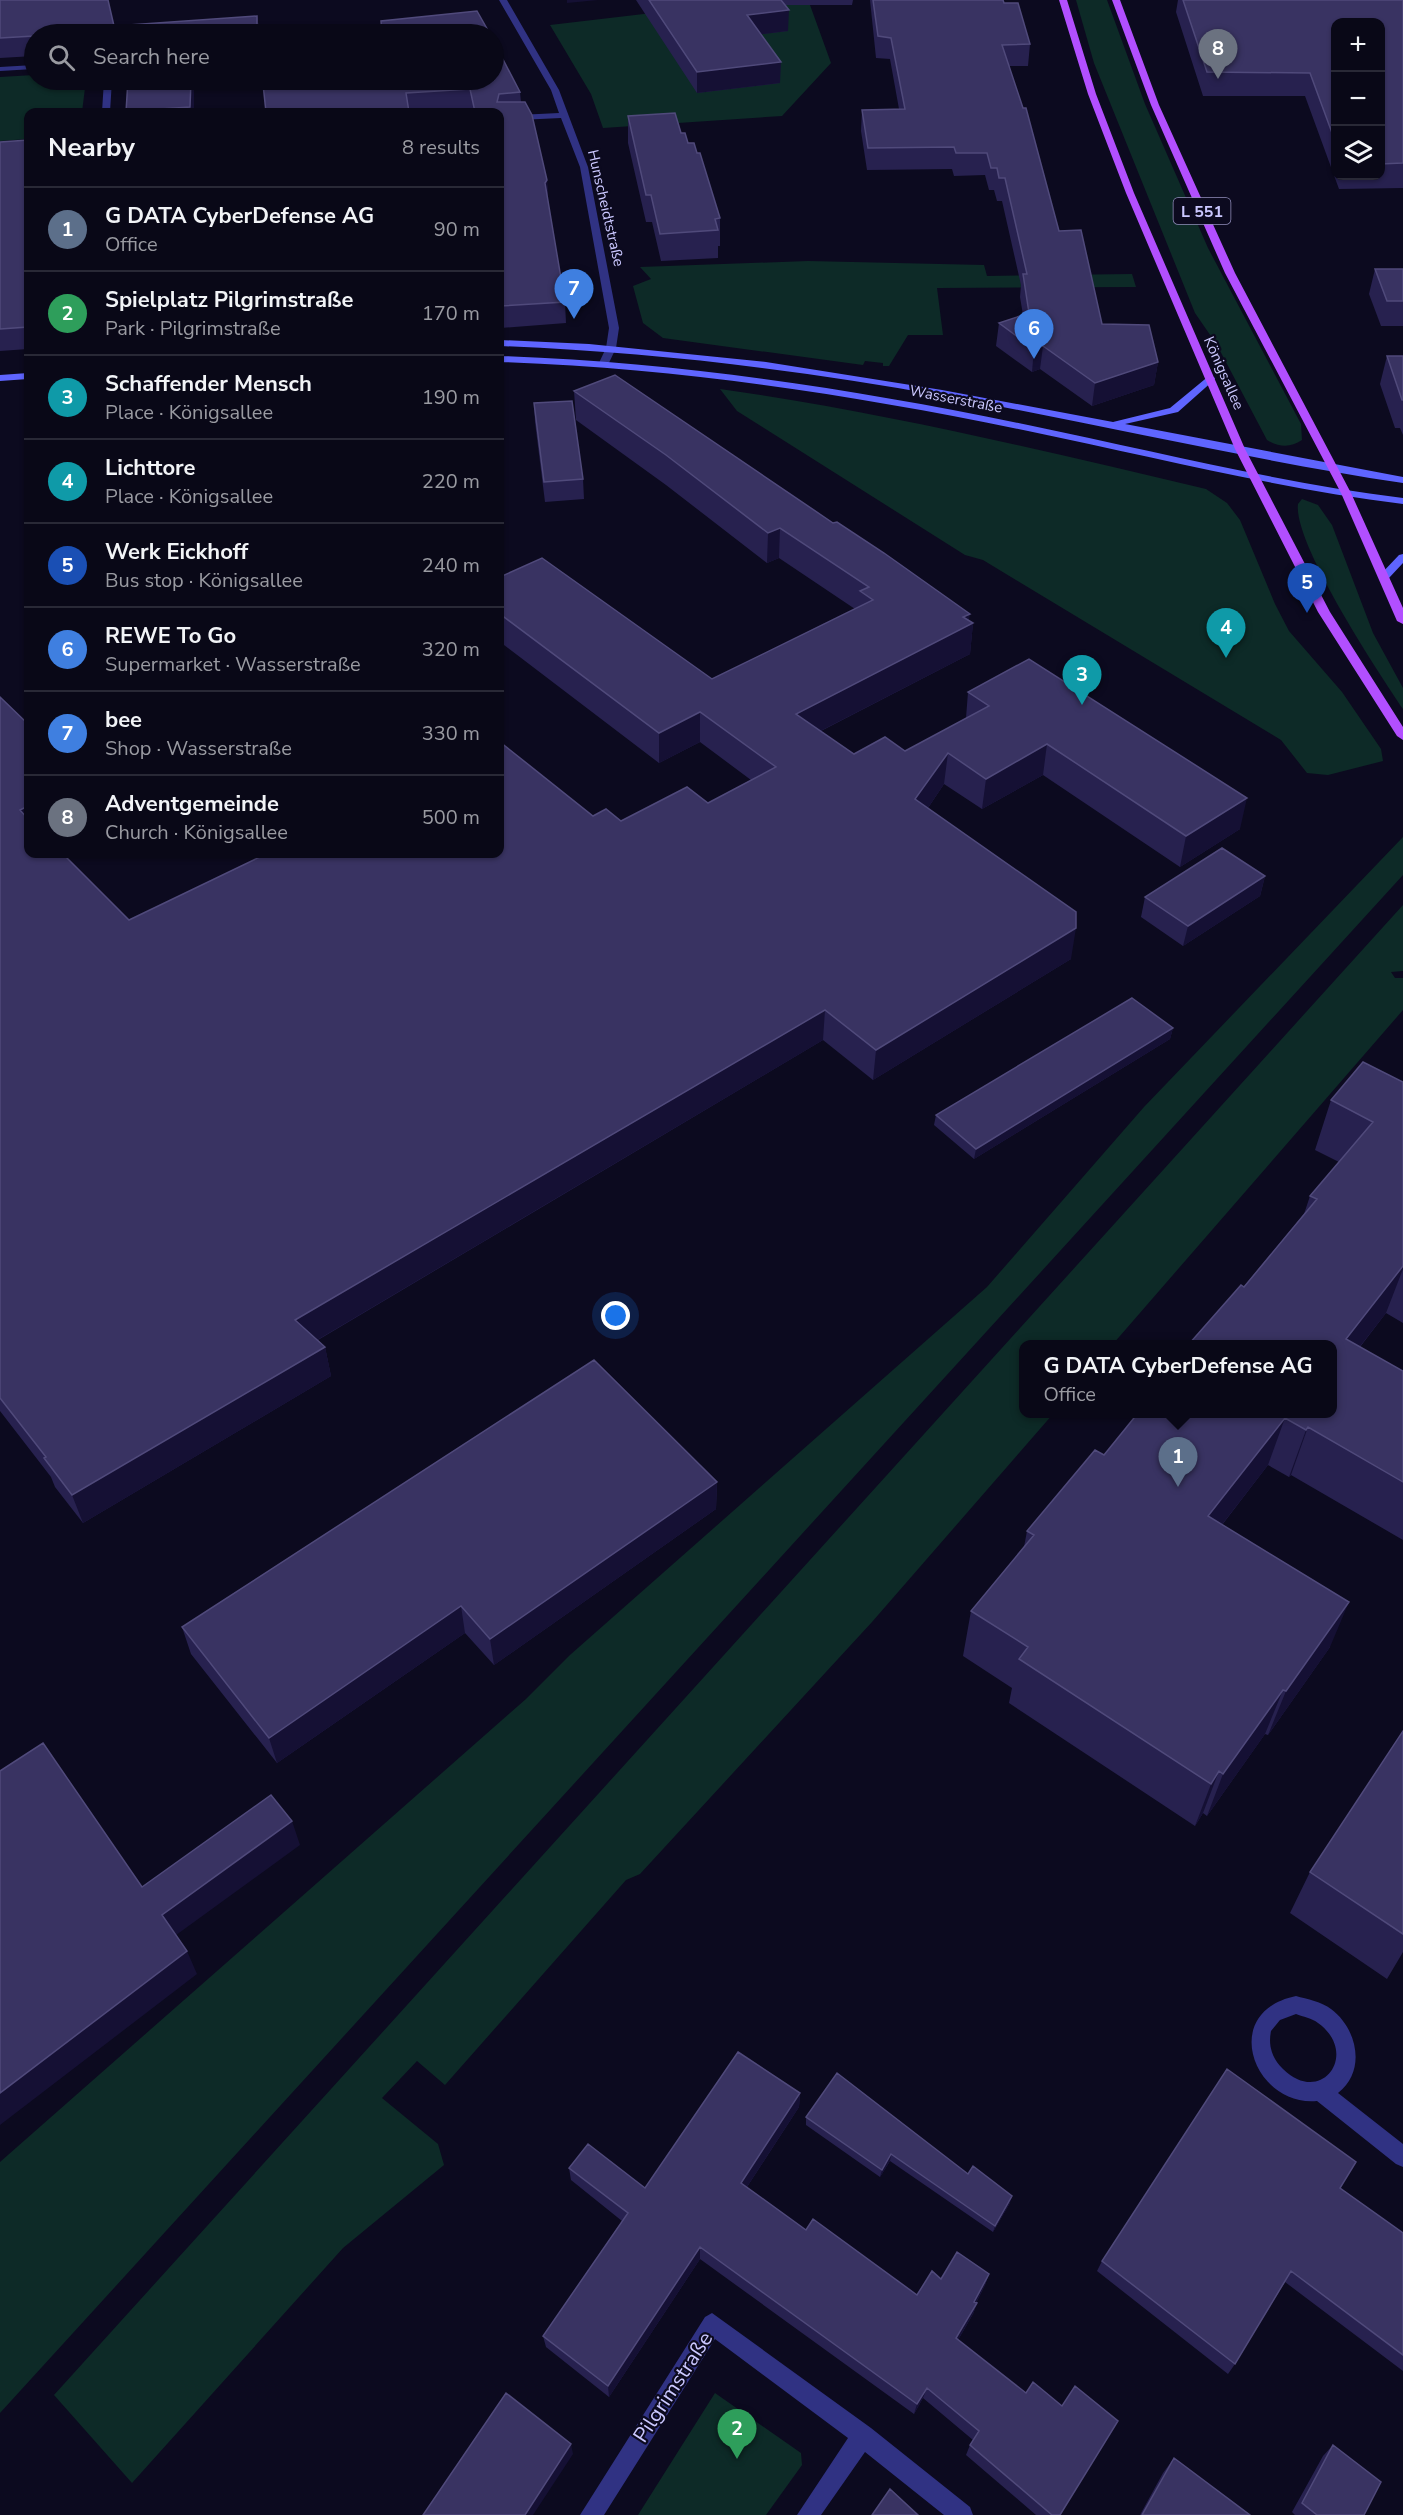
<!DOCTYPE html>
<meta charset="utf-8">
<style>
body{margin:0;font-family:"Nunito Sans",sans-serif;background:#171624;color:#f1f3f6}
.controls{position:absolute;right:18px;top:18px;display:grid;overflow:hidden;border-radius:12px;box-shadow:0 2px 4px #0004}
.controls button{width:54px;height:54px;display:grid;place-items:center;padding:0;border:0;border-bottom:2px solid #292936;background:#090817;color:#f1f3f6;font:30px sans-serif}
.you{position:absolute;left:616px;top:1316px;width:21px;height:21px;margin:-15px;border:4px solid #fff;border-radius:50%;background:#1a73e8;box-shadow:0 0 0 9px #1a73e833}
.badge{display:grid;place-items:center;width:39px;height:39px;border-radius:50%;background:#b45309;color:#fff;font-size:20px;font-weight:700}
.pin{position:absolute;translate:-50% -50px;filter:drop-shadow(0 2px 3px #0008)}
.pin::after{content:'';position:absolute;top:32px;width:21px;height:18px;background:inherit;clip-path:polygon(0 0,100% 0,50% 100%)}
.popup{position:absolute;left:1019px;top:1340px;width:318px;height:78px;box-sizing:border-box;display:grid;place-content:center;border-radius:12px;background:#090817;filter:drop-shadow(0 2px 4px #0005);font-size:20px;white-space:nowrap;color:#999aa1}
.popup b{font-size:22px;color:#f1f3f6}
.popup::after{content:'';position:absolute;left:50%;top:100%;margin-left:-12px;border:12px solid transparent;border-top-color:#090817}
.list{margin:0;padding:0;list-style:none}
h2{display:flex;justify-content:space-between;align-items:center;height:78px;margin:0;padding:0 24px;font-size:26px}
h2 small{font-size:20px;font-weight:400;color:#999aa1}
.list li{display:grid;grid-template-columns:39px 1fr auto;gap:18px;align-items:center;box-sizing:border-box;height:84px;padding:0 24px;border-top:2px solid #292936}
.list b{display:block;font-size:22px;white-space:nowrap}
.list p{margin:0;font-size:20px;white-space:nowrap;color:#999aa1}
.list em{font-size:20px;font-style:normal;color:#999aa1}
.icon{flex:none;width:33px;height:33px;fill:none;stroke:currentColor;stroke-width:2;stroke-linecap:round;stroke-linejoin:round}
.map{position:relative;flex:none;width:1403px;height:2515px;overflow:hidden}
.search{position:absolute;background:#090817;box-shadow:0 2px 4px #0004;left:24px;top:24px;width:480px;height:66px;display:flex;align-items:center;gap:15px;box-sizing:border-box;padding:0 21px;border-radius:33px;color:#999aa1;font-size:22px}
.panel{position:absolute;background:#090817;box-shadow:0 2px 4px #0004;left:24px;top:108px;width:480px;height:750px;border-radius:12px}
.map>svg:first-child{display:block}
</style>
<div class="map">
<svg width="1403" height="2515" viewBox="0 0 1403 2515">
<rect width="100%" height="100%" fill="#0c0a1f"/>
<path fill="#0d2a27" d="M763,0L810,5L831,63L782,116L603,128L591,94L550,25Z
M1076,0H1107L1145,104L1208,248L1301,424L1302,440C1290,448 1279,447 1267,440L1217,345L1195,313L1094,63Z
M34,75V80H86L82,112H28V139L0,141V77Z
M808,261L984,265L987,276L1132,274L1136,287L937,288L943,335H908L889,366H883V363L865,361L863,365L663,338L643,323L633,286L651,279L640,267Z
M720,389C884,412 1045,451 1206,489L1227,503L1240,520L1275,604L1289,631L1342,692L1381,749L1383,761L1328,775L1307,773L1281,740L983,560L965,555L737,411Z
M1302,499L1318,505L1332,525L1373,633L1403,688V709C1378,672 1293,543 1298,504Z
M1403,837V875L0,2413V2162L526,1699L570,1655L987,1287L1144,1107Z
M1403,905V971L1391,972L1395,978H1403V1010L1113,1344H1024V1414H1053L872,1622L640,1874L626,1880L445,2085L417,2061L382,2098L438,2144L444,2165L343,2248L132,2483L54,2395Z
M715,2393L801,2453L802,2465L766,2515H638Z"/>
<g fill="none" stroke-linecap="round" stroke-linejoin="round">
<path fill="#303283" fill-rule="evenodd" d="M499,0H507L559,90L588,167L619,328L616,348L607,367L598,365L606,348L609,328L580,167L561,118L500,121V116L559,113L551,90Z
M34,65V69L0,71V67Z
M104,80H112L110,112H102Z
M1296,1996C1307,1999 1322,2002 1331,2009C1357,2028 1367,2071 1338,2093L1403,2144V2167L1396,2164L1317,2101C1254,2107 1218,2012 1296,1996ZM1296,2014C1303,2017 1312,2018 1318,2023C1360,2053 1322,2107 1283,2069C1272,2058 1268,2046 1271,2031L1280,2020Z
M712,2313L871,2428L970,2507L973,2515H944L865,2452L821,2515H797L848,2438L715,2339L604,2515H580L705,2317Z"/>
<path fill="#5f65ff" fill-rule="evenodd" d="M500,340L589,344L766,362L942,390L1113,422L1170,408L1210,375L1215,378L1214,380L1178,412L1125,424L1403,477V483C1249,460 1096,423 943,396C796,369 649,352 500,346Z
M500,356C678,362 854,389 1028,425C1153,451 1276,482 1403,498V504C1276,488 1153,457 1028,431C854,395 678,368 500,362Z
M28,373V379L0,381V375Z
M1403,554V563L1388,579H1380V575L1399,555Z"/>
<path fill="#b24fff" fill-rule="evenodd" d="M1059,0H1067L1096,94L1134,193L1245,449L1330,612L1403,727V740L1397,736L1318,612L1235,449L1126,193L1088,94Z
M1112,0H1120L1159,105L1235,273L1351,493L1403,608V624L1397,621L1341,493L1225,273L1151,105Z"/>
</g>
<path fill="#27214f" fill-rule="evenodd" d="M0,0L114,26L257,16L260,34H34V56L0,58Z
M636,0H853L852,5H785L788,31L761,34L780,83L697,93Z
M870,0H1003L1004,3L1030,44L1028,66H1009L1059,231L1102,324L1158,362L1154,385L1092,406L1040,369L1032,372L996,346L999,323L1023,315L1020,297L1021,285L1002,201H997L994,190H989L985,175L954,176L952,169L867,170L861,131L862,110L899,109L890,59L876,58Z
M1178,0H1403V188L1339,189L1305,96H1203L1176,12ZM1335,22H1380V176H1335Z
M194,80V112H126Z
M336,80L520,92L521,102L547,180L548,201L565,302L566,323L500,328V271H501L500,259V112H472V110L421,112H266Z
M628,116L681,133L688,143L720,218V246H718V258L661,261L652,222H646L628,143Z
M28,140V349L0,351V142Z
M1375,269H1403V326H1381L1369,294Z
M1387,356H1403V435L1400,428H1395L1380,384Z
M574,391L973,623L970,654L821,731L854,754L905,751L966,718L968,692L1240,829L1180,867L1043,775L982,809L944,784L928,808L1071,959L873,1080L823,1040L318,1340L325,1347L331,1376L83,1523L55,1487L51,1477L0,1411V697L28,854L129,920L593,816L621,821L708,803L751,780L700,742L659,763L500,642V577L712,679L855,609L779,558L767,563L666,485L576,420Z
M534,403L583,479L584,499L545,502L535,422Z
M1265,876L1260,896L1183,946L1141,917L1145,897Z
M1173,1028L1170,1039L974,1159L934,1125L936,1115Z
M1403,1082V1323L1386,1313L1360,1347L1403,1371V1540L1291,1475L1289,1477L1268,1465L1222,1525L1330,1647L1268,1735L1265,1734L1207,1816L1203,1813L1195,1826L1009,1703L1012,1688L963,1656L971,1611L1024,1547L1027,1531L1104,1455L1304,1214L1310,1196L1339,1162L1315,1150L1331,1100Z
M717,1482L716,1509L494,1665L465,1633L277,1763L191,1654L182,1627Z
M1403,1731V1952L1387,1979L1290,1913L1310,1872Z
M800,2093L799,2107L747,2187L806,2230L917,2295L941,2279L989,2274L985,2285L976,2303H977L973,2314L958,2340L1061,2515H1036L966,2455L970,2445L973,2440L923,2398L914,2414L700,2259L609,2397L546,2347L543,2336L622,2221L571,2180L569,2168L645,2188Z
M806,2117L968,2174L1010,2203L993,2232L890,2161L880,2177L806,2125Z
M1340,2188L1403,2233V2371L1285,2282L1235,2364L1228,2374L1097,2271L1102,2261Z
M1333,2445L1364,2515H1295L1292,2512L1323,2456Z
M1174,2458L1250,2515H1140L1163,2473Z"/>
<path fill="#151034" d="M567,0H598L567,3Z
M789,10L788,31L747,36V15Z
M257,16L260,34H257Z
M781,62L780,83L697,93V72Z
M63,80H88L63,82Z
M191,80H194V112H191L190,107Z
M547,180L548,200L546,204L545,183Z
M1043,346L1040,369L1032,372L1034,349Z
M1158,362L1154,385L1092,406L1095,383Z
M780,528L779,558L767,563L768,533Z
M970,614L968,626L973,623L970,654L795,744L796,714Z
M700,712V742L659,763V733Z
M1047,744L1043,775L982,809L986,779Z
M948,753L944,784L913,830L915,799Z
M1247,798L1240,829L1180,867L1186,836Z
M28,806V838L20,810Z
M1265,876L1260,896L1183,946L1188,926Z
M1076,928L1071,959L873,1080L876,1050Z
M825,1010L823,1040L302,1349L295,1320Z
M1173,1028L1170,1039L974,1159L976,1149Z
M1403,1266V1269L1386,1313L1332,1382L1346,1339Z
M325,1347L331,1376L83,1523L72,1495Z
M1285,1418L1268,1465L1193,1562L1208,1516Z
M1308,1427L1291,1475L1289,1477L1306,1430Z
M717,1482L716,1509L494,1665L490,1639Z
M1349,1602L1330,1647L1268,1735L1286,1691Z
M461,1606L465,1633L277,1763L269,1738Z
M1283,1690L1265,1734L1207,1816L1223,1774Z
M1219,1771L1203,1813L1195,1826L1211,1784Z
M292,1821L300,1845L172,1938L162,1915Z
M187,1951L197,1974L0,2125V2093Z
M800,2093L799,2107L741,2196V2183Z
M891,2154L890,2161L880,2177L882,2170Z
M1012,2196L1010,2203L993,2232L995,2226Z
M700,2247V2259L609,2397L608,2386Z
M989,2274L985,2285L970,2314L974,2302Z
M977,2303L973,2314L952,2350L956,2338Z
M927,2388L923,2398L914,2414L917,2404Z
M571,2444L573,2454L533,2515H525Z"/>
<path fill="#393362" stroke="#504a7b" stroke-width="1.5" d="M0,0H108L114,26L257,16V34H34V36L0,38Z
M649,0H781L789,10L747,15L781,62L697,72Z
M873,0H1003L1004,3H1018L1030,44L1002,45L1023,108H1026L1059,231L1081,230L1102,324L1149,325L1158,362L1095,383L1043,346L1034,349L999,323L1029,313L1023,274H1027L1005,178H999L997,168H991L987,153H956L954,147L868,148L862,110L905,109L891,38L878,36Z
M1183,0H1403V163L1380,164V22H1335V141L1310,73L1207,72Z
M477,11L490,34H382L381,21Z
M494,42L520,92L499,94L497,102H525L532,115L547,180L545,183L565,302L500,306V271H503L500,248V112H475L470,89L406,93L409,112H266L263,84L336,80H494Z
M128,80H191L190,107L161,109V112H126Z
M675,113L681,133H685L688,143H694L697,153H700L720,218L715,219L718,230L660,234L651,195H646L628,116Z
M28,140V327L0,329V142Z
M1375,269H1403V301H1387Z
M1387,356H1403V400H1402Z
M615,375L833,523L837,522L884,553L970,614L963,617L973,623L796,714L854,754L885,737L905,751L989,706L968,692L1029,659L1247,798L1186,836L1047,744L986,779L948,753L915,799L1076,912V928L876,1050L825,1010L295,1320L325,1347L72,1495L44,1458L46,1457L0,1398V697L28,724V806L20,810L28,819V854H63L129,920L266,854H500V742L593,816L606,809L621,821L687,787L708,803L776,767L700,712L659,733L500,614V577L542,558L712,679L873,600L860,591L869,587L780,528L768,533L666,455L574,391Z
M572,401L583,479L544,482L534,403Z
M1222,848L1265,876L1188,926L1145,897Z
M1132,998L1173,1028L976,1149L936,1115Z
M1363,1062L1403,1082V1266L1346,1339L1403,1371V1482L1308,1427L1306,1430L1285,1418L1208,1516L1349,1602L1286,1691L1283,1690L1223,1774L1219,1771L1211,1784L1019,1659L1028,1647L971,1611L1034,1535L1027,1531L1095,1450L1104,1455L1138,1413H1332V1344H1189L1241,1285L1244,1287L1317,1199L1310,1196L1373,1122L1331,1100Z
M594,1360L717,1482L490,1639L461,1606L269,1738L182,1627Z
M1403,1731V1934L1310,1872Z
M43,1743L142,1887L271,1795L292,1821L162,1915L187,1951L0,2093V1771Z
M738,2052L800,2093L741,2183L806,2230L813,2219L917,2295L932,2271L941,2279L957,2252L989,2274L974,2302L977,2303L956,2338L1026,2393L1033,2382L1062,2406L1075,2386L1118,2421L1060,2515H1052L970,2445L979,2431L927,2388L917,2404L700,2247L608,2386L543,2336L628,2213L569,2168L588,2144L645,2188Z
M1227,2069L1356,2162L1340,2188L1403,2233V2355L1291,2271L1235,2364L1102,2261Z
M837,2073L968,2174L973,2166L1012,2196L995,2226L891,2154L882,2170L806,2117Z
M506,2393L571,2444L525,2515H423Z
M1333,2445L1381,2482L1364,2515H1317L1302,2503Z
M1174,2458L1250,2515H1142Z
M890,2489L918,2515H872Z"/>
<g text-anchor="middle" stroke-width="4.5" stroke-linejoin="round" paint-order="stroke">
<g font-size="15" fill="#cbc8ff" stroke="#0c0a1f">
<text transform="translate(606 208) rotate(77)" y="5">Hunscheidtstraße</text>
<text transform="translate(1224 373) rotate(66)" y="5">Königsallee</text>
<text transform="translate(956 399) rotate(11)" y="5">Wasserstraße</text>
</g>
<rect fill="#0c0a1f" stroke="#928fbc" stroke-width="1.5" x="1173.5" y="198" width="57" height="26" rx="4.5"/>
<g font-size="16" font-weight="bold" fill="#cbc8ff">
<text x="1202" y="217">L 551</text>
</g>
<g font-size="21" fill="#cbc8ff" stroke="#0c0a1f">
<text transform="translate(673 2387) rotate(-57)" y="7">Pilgrimstraße</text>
</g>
</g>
</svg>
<div class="controls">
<button>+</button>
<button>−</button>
<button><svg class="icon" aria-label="layers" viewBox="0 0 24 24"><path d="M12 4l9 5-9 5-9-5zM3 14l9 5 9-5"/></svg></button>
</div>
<div class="you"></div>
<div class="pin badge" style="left:1178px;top:1487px;background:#5c6f8a">1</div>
<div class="popup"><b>G DATA CyberDefense AG</b>Office</div>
<div class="pin badge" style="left:737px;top:2459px;background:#2e9e5b">2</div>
<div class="pin badge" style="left:1082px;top:705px;background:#0f9aa8">3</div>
<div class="pin badge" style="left:1226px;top:658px;background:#0f9aa8">4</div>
<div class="pin badge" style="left:1307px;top:613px;background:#1a4fb4">5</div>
<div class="pin badge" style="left:1034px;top:359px;background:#3f7fe0">6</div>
<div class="pin badge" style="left:574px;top:319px;background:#3f7fe0">7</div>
<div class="pin badge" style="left:1218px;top:79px;background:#6b7280">8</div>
<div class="search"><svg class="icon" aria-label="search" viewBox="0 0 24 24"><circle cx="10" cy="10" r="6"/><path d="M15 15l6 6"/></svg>Search here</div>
<section class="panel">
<h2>Nearby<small>8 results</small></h2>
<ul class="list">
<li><span class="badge" style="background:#5c6f8a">1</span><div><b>G DATA CyberDefense AG</b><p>Office</p></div><em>90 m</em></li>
<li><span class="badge" style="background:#2e9e5b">2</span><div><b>Spielplatz Pilgrimstraße</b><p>Park · Pilgrimstraße</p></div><em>170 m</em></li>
<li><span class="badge" style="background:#0f9aa8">3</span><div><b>Schaffender Mensch</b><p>Place · Königsallee</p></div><em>190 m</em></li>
<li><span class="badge" style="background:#0f9aa8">4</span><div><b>Lichttore</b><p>Place · Königsallee</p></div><em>220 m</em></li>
<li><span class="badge" style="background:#1a4fb4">5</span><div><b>Werk Eickhoff</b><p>Bus stop · Königsallee</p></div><em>240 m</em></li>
<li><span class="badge" style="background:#3f7fe0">6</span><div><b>REWE To Go</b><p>Supermarket · Wasserstraße</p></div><em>320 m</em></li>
<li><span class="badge" style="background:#3f7fe0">7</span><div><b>bee</b><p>Shop · Wasserstraße</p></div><em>330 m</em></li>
<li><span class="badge" style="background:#6b7280">8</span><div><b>Adventgemeinde</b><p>Church · Königsallee</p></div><em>500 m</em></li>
</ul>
</section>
</div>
